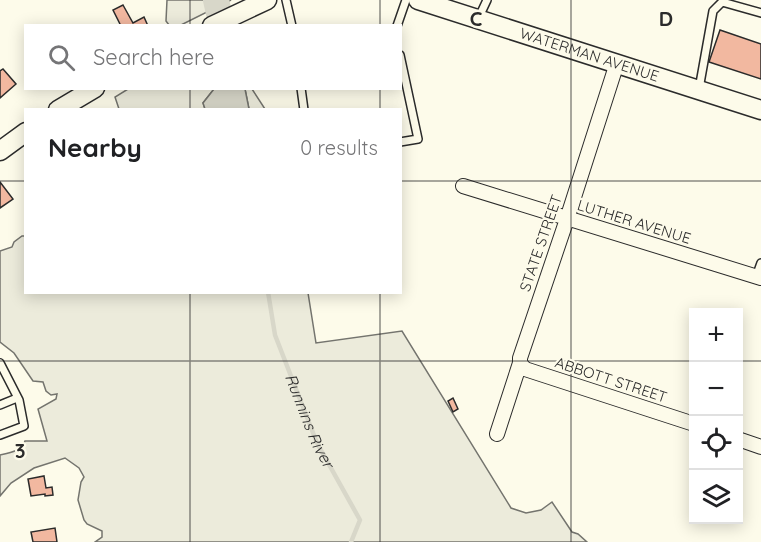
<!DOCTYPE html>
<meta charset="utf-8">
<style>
body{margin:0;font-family:Quicksand,sans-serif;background:#f2f2f2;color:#202124}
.controls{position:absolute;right:18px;bottom:18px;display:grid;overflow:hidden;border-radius:0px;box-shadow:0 3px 15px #0003}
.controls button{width:54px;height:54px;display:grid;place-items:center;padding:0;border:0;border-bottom:2px solid #e0e0e0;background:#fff;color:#202124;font:30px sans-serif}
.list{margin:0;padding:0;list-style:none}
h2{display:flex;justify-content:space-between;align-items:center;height:78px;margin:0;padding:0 24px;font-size:26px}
h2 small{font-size:20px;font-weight:400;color:#757577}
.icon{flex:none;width:33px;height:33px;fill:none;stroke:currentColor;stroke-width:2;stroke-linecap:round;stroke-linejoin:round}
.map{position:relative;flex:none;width:761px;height:542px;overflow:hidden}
.search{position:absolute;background:#fff;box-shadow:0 3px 15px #0003;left:24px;top:24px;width:378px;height:66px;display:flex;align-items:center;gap:15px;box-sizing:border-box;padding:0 21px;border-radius:0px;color:#757577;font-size:22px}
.panel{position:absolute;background:#fff;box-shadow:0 3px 15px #0003;left:24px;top:108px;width:378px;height:186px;border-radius:0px}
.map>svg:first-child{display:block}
</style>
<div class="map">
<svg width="761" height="542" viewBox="0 0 761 542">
<rect width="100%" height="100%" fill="#fdfbea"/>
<path fill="#ecebdb" stroke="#74746e" stroke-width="1.5" d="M167,0H231L181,25H169L166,21Z
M128,89H214L203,103L205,109H119L115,97Z
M245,89H252L265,109H249Z
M22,236H25L26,292L308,293L316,343L402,331L511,508L526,513L541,510L552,502L572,532L578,534L587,542H95L102,537V531L87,524L84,520L78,500L81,482L84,477L79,468L65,458L34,468L11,483L0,496V455C9,453 22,451 25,441H47L38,409L56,399L57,394L51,395L46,391L43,382L33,381L14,353L0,342V251L12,247L14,242Z"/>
<path fill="#d8d7c9" stroke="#74746e" stroke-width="1.5" d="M214,89H245L249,109H205L203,103Z"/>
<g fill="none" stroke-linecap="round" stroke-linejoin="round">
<path stroke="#d8d7c9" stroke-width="4.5" id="s1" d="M268,292L275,335L317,443L360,520L351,542"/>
<path stroke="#d8d7c9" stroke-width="26" d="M216,0L220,18"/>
</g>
<path fill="#f2b8a0" stroke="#2b2b2b" stroke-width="1.5" d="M123,5L133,23L144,17L148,26H121L113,10Z
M720,30L761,44V79L709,62Z
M3,69L16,84L0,98V71Z
M0,182L13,199L0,208Z
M453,398L458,409L453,412L448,401Z
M44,476L46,488L52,487L53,495L45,496V494L31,496L28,479Z
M55,528L57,542H33L31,532Z"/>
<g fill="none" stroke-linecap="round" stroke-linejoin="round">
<defs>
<path id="service" d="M286,0L292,26
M479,17L487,0
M397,26L406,0
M400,55L418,139L400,142
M301,88L304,110
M699,89L713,11L722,2L761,13
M756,277L761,263
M0,363L19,400L24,426L0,435
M0,405L17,398"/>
<path id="minor" d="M463,186L761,278
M520,363L525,369L694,424
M497,434L520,363V358L567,219L617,63
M738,439L761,447"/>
<g id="secondary">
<path id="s2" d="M418,0L761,110"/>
<path d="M212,26L267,0"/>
<path d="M58,110L95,88"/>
<path d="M0,151L26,132"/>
</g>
</defs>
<use href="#service" stroke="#2b2b2b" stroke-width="10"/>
<use href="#minor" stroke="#2b2b2b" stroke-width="16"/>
<use href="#secondary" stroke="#2b2b2b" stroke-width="21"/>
<use href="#service" stroke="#fdfbea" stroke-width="7"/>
<use href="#minor" stroke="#fdfbea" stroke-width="14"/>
<use href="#secondary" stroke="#fdfbea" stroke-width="18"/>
</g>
<path fill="none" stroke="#2b2b2b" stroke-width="1.5" stroke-opacity="0.55" d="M190,0V26M380,0V26M571,0V542M190,88V110M380,88V110M0,181H26M400,181H761M190,292V542M380,292V542M0,361H694M738,361H761"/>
<g text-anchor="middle" stroke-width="4.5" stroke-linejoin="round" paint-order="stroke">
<g font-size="15" fill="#2b2b2b" stroke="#fdfbea">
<text dy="5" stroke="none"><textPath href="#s2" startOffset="180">WATERMAN AVENUE</textPath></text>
<text transform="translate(634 222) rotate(17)" y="5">LUTHER AVENUE</text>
<text transform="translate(541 243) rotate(-71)" y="5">STATE STREET</text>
<text transform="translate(611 380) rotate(18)" y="5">ABBOTT STREET</text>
</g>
<g font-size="16" font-style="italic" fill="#2b2b2b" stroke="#fdfbea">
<text dy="6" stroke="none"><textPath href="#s1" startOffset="136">Runnins River</textPath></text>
</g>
</g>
<g font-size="20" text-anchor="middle" font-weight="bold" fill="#2b2b2b" stroke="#fdfbea" stroke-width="4.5" stroke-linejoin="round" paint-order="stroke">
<text x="476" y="26">C</text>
<text x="666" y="26">D</text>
<text x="20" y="458">3</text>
</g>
</svg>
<div class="controls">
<button>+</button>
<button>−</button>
<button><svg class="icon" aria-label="locate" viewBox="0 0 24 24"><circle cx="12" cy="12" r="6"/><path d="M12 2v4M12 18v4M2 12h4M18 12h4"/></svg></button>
<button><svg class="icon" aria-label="layers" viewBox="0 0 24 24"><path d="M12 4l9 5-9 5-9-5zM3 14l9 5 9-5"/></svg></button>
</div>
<div class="search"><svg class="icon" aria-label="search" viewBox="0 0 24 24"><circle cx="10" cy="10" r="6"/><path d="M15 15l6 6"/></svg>Search here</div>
<section class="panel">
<h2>Nearby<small>0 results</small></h2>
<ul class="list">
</ul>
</section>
</div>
